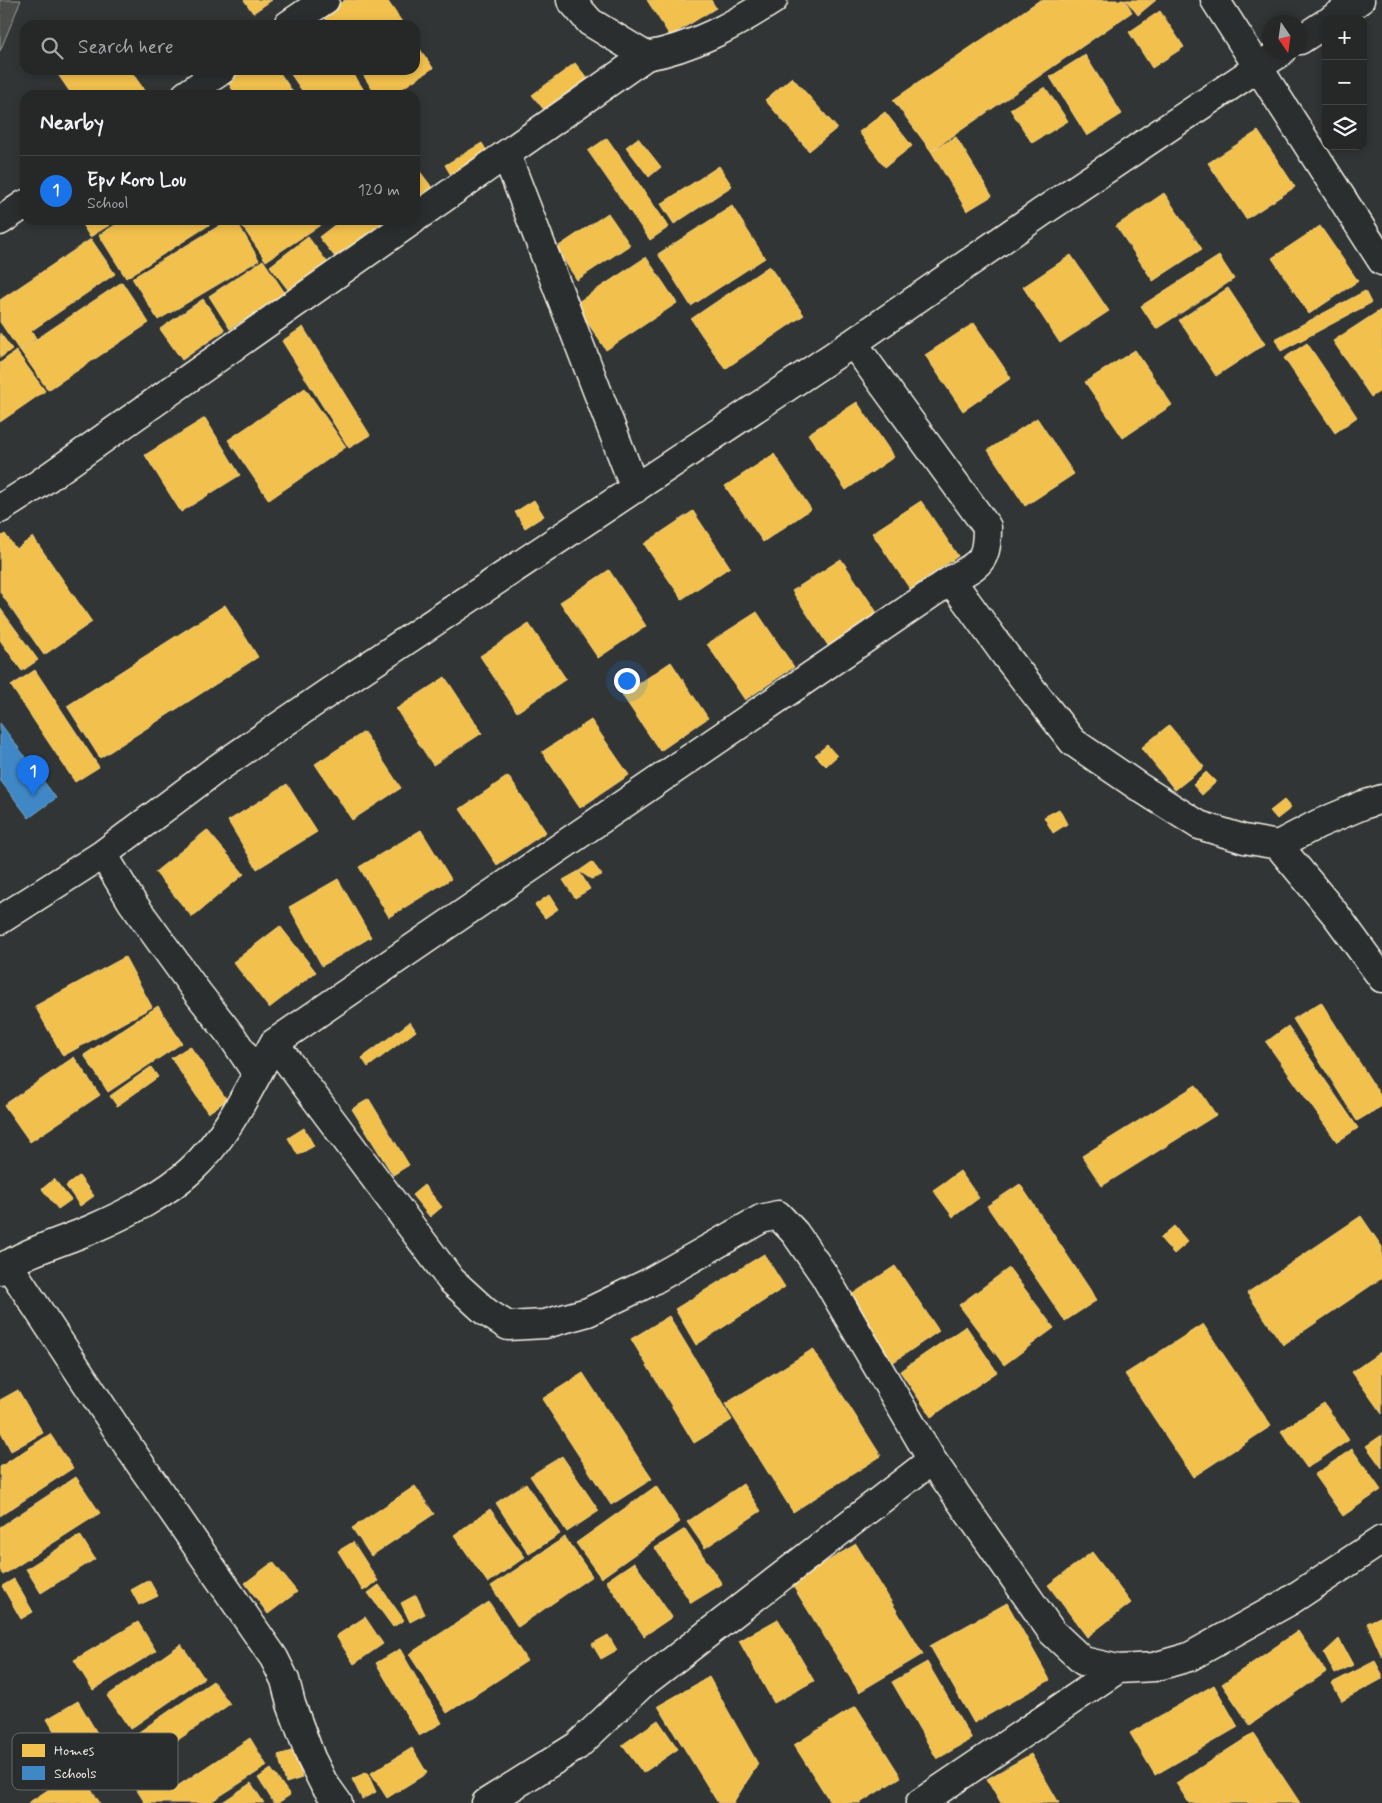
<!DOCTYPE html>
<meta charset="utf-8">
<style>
body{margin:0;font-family:Mynerve,sans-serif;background:#2e3030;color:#f1f3f6}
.controls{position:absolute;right:15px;top:15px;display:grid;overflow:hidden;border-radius:10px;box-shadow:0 2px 8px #0003}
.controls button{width:45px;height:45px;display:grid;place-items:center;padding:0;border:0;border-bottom:1px solid #424445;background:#262828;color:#f1f3f6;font:25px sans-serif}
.compass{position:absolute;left:1262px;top:15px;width:45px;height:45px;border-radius:50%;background:#262828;box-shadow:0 2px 8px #0003;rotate:167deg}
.you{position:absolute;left:626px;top:680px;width:18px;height:18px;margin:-12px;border:4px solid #fff;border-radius:50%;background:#1a73e8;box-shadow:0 0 0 8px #1a73e833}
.badge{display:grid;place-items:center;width:32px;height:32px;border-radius:50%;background:#1a73e8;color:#fff;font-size:16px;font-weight:700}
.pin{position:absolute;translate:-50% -41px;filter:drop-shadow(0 1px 2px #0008)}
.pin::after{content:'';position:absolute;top:26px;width:18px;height:15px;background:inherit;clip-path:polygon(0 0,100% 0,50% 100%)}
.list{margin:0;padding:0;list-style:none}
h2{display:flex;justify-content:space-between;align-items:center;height:65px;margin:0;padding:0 20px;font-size:21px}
h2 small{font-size:16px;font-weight:400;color:#a4a6a8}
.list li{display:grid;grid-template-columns:32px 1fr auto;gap:15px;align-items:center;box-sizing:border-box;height:70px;padding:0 20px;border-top:1px solid #424445}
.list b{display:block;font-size:19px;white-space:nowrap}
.list p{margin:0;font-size:16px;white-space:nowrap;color:#a4a6a8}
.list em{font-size:16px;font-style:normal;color:#a4a6a8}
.icon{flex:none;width:28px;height:28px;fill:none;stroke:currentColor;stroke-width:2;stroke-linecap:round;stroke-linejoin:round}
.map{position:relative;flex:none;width:1382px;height:1803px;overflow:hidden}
.search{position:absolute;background:#262828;box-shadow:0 2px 8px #0003;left:20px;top:20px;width:400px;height:55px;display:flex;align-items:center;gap:12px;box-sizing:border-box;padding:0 18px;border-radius:15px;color:#a4a6a8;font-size:19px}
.panel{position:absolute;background:#262828;box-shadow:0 2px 8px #0003;left:20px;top:90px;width:400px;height:135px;border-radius:15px}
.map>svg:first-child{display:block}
</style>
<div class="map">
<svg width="1382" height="1803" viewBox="0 0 1382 1803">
<rect width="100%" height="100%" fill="#323535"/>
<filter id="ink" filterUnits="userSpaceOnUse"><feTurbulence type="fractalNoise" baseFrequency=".02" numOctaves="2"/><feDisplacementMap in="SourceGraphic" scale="10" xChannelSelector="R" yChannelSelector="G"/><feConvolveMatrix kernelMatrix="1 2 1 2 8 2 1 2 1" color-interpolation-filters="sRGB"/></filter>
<g filter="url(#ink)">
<path fill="#4b4d4c" stroke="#a09f9a" d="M0,0H21L0,51Z"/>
<path fill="#f2c14e" stroke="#f3cf7c" d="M244,0H272L253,13Z
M345,0H387L404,25H330L323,15Z
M647,0H711L716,8L670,36Z
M1040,0H1125L1132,12L931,151L893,100Z
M1126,0H1156L1138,15Z
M1160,11L1184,47L1152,68L1129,32Z
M415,42L433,68L392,95H376L360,70H415Z
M1085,55L1122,114L1087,136L1050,77Z
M575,63L593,85L550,117L532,95Z
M55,70H130L148,95H72Z
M244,70H278L295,95H236L227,81Z
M288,70H351L367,95H305Z
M792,77L837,128L809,151L765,100Z
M1045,87L1068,121L1032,143L1010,109Z
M885,112L912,146L885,167L859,132Z
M1258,131L1295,187L1246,219L1208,163Z
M956,137L992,196L967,211L931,151Z
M607,138L669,227L650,240L588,151Z
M638,138L661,167L649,177L626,147Z
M482,143L492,160L455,182L445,165Z
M415,165L434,190L415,204Z
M719,166L732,186L674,224L661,204Z
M1164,193L1202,249L1153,281L1116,226Z
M732,206L765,258L691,306L658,254Z
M608,213L630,245L577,280L556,248Z
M79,220H116V221L90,237Z
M123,220H217L126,278L99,235Z
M229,220H236L259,260L158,320L132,278Z
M238,220H328L266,261Z
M341,220H382L387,226L339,262L319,237Z
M1320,226L1358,281L1309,314L1272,258Z
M308,237L331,267L292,295L270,266Z
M91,239L115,274L31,331L36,338L19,350L0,322V300Z
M1071,255L1109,311L1060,343L1023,287Z
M1219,256L1234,279L1156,329L1141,306Z
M646,257L677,303L606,350L575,304Z
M263,260L285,293L230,329L209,296Z
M769,266L804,315L725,369L691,319Z
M122,282L149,323L48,390L20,350Z
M1228,288L1265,344L1216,376L1179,320Z
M1365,291L1371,303L1281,351L1275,339Z
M203,299L225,330L182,360L160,329Z
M1382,309V390L1371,397L1333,341Z
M974,323L1011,378L963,411L925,355Z
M303,327L370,435L349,448L282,341Z
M0,333L12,349L0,358Z
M1307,343L1357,417L1335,433L1284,358Z
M1135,350L1172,405L1123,438L1085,382Z
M16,351L45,391L0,422V363Z
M305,388L346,447L269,500L228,440Z
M857,402L894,457L846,490L808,434Z
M205,418L240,475L181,512L145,455Z
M1037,418L1074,474L1025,506L988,450Z
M774,454L811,509L763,542L725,486Z
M534,500L544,516L525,528L515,512Z
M921,501L958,556L910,589L872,533Z
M693,511L730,567L682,599L644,544Z
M5,534L16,549L33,537L92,622L44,655L0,592V537Z
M841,559L878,614L829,647L792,591Z
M609,570L646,626L598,658L560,602Z
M225,605L258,657L100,758L67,706Z
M0,608L38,660L22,671L0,640Z
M757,612L794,667L745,700L707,644Z
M529,624L566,679L517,712L480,656Z
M671,662L708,718L660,751L622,695Z
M35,670L99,767L75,782L11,686Z
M445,677L482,733L433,765L396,709Z
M591,720L629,775L580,808L542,752Z
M1169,725L1204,767L1175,790L1141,748Z
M364,732L401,788L352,820L315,764Z
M827,745L837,756L826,766L815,755Z
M1206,772L1216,782L1202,795L1193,785Z
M508,776L546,832L497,865L460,809Z
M287,784L317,832L257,869L228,821Z
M1284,800L1291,808L1277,819L1270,811Z
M1059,809L1067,824L1053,833L1044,817Z
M207,830L244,874L192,917L155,872Z
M421,830L451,879L389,917L359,867Z
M592,862L602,875L591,879L579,871Z
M579,871L590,889L575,898L563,880Z
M338,879L371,937L322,966L289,907Z
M549,895L558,909L545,918L535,905Z
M280,926L316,972L269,1008L233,962Z
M125,957L152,1007L63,1056L35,1006Z
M1321,1002L1382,1098V1106L1357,1121L1293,1019Z
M158,1006L182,1043L108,1092L84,1055Z
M410,1022L416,1031L368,1067L362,1058Z
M1288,1026L1358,1128L1337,1142L1266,1042Z
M190,1046L227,1100L208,1113L171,1058Z
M74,1057L100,1095L30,1142L4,1105Z
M151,1067L158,1077L117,1106L110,1096Z
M1196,1085L1216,1115L1102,1186L1082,1156Z
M369,1099L409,1165L393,1175L352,1109Z
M304,1128L314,1146L298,1155L288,1138Z
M960,1171L979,1198L953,1217L933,1190Z
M79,1176L94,1196L80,1206L66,1186Z
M54,1179L71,1200L58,1209L42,1189Z
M1020,1184L1097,1300L1065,1321L987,1206Z
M424,1185L442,1207L430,1217L412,1195Z
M1361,1216L1382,1247V1278L1283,1345L1247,1293Z
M1174,1226L1188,1242L1174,1254L1160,1238Z
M764,1254L785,1287L696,1345L675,1309Z
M895,1266L939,1331L889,1365L845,1299Z
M1009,1268L1054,1328L1004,1365L959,1305Z
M669,1316L732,1420L694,1443L631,1339Z
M1203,1324L1271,1426L1193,1477L1125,1374Z
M966,1326L997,1372L931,1417L900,1371Z
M813,1349L881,1456L793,1512L725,1404Z
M1382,1351V1414L1352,1372Z
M583,1373L652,1479L611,1505L542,1399Z
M18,1390L43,1433L11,1451L0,1430V1400Z
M1324,1403L1349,1440L1307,1468L1281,1431Z
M50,1434L73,1468L0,1516V1467Z
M1382,1435V1468L1366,1446Z
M1352,1449L1381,1490L1343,1516L1314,1475Z
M562,1456L599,1511L567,1532L530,1476Z
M76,1477L100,1513L3,1575L0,1570V1527Z
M526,1483L560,1534L529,1554L496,1503Z
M743,1484L761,1511L705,1548L687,1522Z
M415,1486L434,1514L371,1556L352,1528Z
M656,1486L680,1522L601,1578L576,1543Z
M490,1509L525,1557L488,1583L454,1535Z
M685,1529L722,1584L691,1603L655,1548Z
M80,1535L95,1559L41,1593L26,1569Z
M565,1537L592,1576L518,1627L491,1586Z
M353,1542L378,1581L363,1591L338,1551Z
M856,1544L923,1654L859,1692L791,1583Z
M1092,1552L1131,1603L1087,1637L1048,1585Z
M273,1562L297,1592L268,1614L245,1583Z
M634,1562L672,1617L644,1636L606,1581Z
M14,1579L33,1612L21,1619L2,1586Z
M149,1580L158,1596L139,1605L131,1590Z
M379,1585L404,1620L393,1627L368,1593Z
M416,1595L425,1614L410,1622L401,1603Z
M489,1602L527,1661L447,1713L409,1654Z
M1007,1603L1050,1680L974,1723L930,1646Z
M1382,1616V1657L1367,1623Z
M365,1617L383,1644L354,1664L336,1636Z
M778,1619L814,1681L774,1703L739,1641Z
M138,1622L156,1651L93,1690L74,1660Z
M1298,1631L1326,1672L1250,1725L1222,1684Z
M608,1635L617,1650L601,1659L592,1644Z
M1339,1639L1353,1665L1335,1674L1324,1653Z
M181,1644L204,1678L130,1729L107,1696Z
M400,1649L442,1723L419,1736L376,1663Z
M1375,1661L1382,1674V1679L1342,1701L1332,1683Z
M927,1662L972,1739L937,1759L892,1682Z
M709,1677L758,1764L733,1803H718L658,1706Z
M213,1681L230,1704L136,1769L120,1745Z
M1214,1685L1238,1727L1155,1775L1130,1733Z
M78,1701L106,1748L75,1767L47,1719Z
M856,1706L901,1777L860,1803H831L794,1745Z
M658,1720L678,1749L643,1773L622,1745Z
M1254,1733L1300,1803H1189L1176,1783Z
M250,1738L267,1766L209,1803H145L133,1784L153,1771L167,1793Z
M412,1748L427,1773L387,1798L371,1773Z
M295,1750L302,1778L286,1783L278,1755Z
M1031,1754L1059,1803H1001L987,1779Z
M271,1769L290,1795L278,1803H274L258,1778Z
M78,1770L100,1803H28Z
M367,1772L376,1792L362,1799L352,1779Z
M251,1783L264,1803H221Z"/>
<path fill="#3f88c5" stroke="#75a8d0" d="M0,723L56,798L29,818L0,780Z"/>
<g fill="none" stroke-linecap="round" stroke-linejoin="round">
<defs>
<path id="minor" d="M571,0L590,22L646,56
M1215,0L1382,261
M1332,19L1360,0
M288,25L325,0
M1300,40L1326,23
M186,95L222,70
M506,154L635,489
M415,218L646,56C692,48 734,25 773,0
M0,221L25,204
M0,509L36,486L413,220
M951,580L1006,656L1073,742L1139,787L1199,825L1244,839L1278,845L1318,824L1363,805L1382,799
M1278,845L1336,915L1382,978
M103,854L132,902L197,992L233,1038L257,1074
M0,920L103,854L215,770L329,692L853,343L1042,212L1281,52
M274,1043L451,1280L486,1312L508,1326L545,1324L588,1312L648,1283L761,1219L778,1215L795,1233L824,1275L932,1460L1052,1632L1083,1661L1118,1669L1154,1667L1189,1657L1288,1602L1382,1540
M8,1264L132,1452L274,1658L285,1680L291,1704L311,1758L323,1782L338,1803
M0,1270C28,1250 63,1242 94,1228C124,1215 167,1193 191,1170C228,1136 250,1086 274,1043L951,580C980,563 987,563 987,527L853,343
M486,1803L577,1746L640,1686L932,1460
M920,1803L1118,1669"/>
</defs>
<use href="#minor" stroke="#f4f1e8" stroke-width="31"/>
<use href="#minor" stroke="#2a2d2e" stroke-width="28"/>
</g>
</g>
<rect x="12" y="1733" width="166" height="57" rx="8" fill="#2a2d2e" stroke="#676866" stroke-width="1"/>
<rect x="22" y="1744" width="23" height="13" fill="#f2c14e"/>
<rect x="22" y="1766" width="23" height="14" fill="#3f88c5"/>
<g font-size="14" fill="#f4f1e8">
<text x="54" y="1755">Homes</text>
<text x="54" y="1778">Schools</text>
</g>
</svg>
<div class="controls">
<button>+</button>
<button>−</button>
<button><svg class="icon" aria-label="layers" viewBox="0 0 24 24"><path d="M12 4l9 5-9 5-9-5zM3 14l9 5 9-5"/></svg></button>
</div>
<svg class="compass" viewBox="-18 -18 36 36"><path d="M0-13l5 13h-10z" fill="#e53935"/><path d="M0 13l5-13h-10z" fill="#a4a6a8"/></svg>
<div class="you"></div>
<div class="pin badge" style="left:33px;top:796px">1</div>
<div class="search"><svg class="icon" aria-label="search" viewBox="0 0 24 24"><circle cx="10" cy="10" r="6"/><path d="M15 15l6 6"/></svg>Search here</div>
<section class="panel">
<h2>Nearby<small></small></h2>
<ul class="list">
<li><span class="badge">1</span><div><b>Epv Koro Lou</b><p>School</p></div><em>120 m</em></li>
</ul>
</section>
</div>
